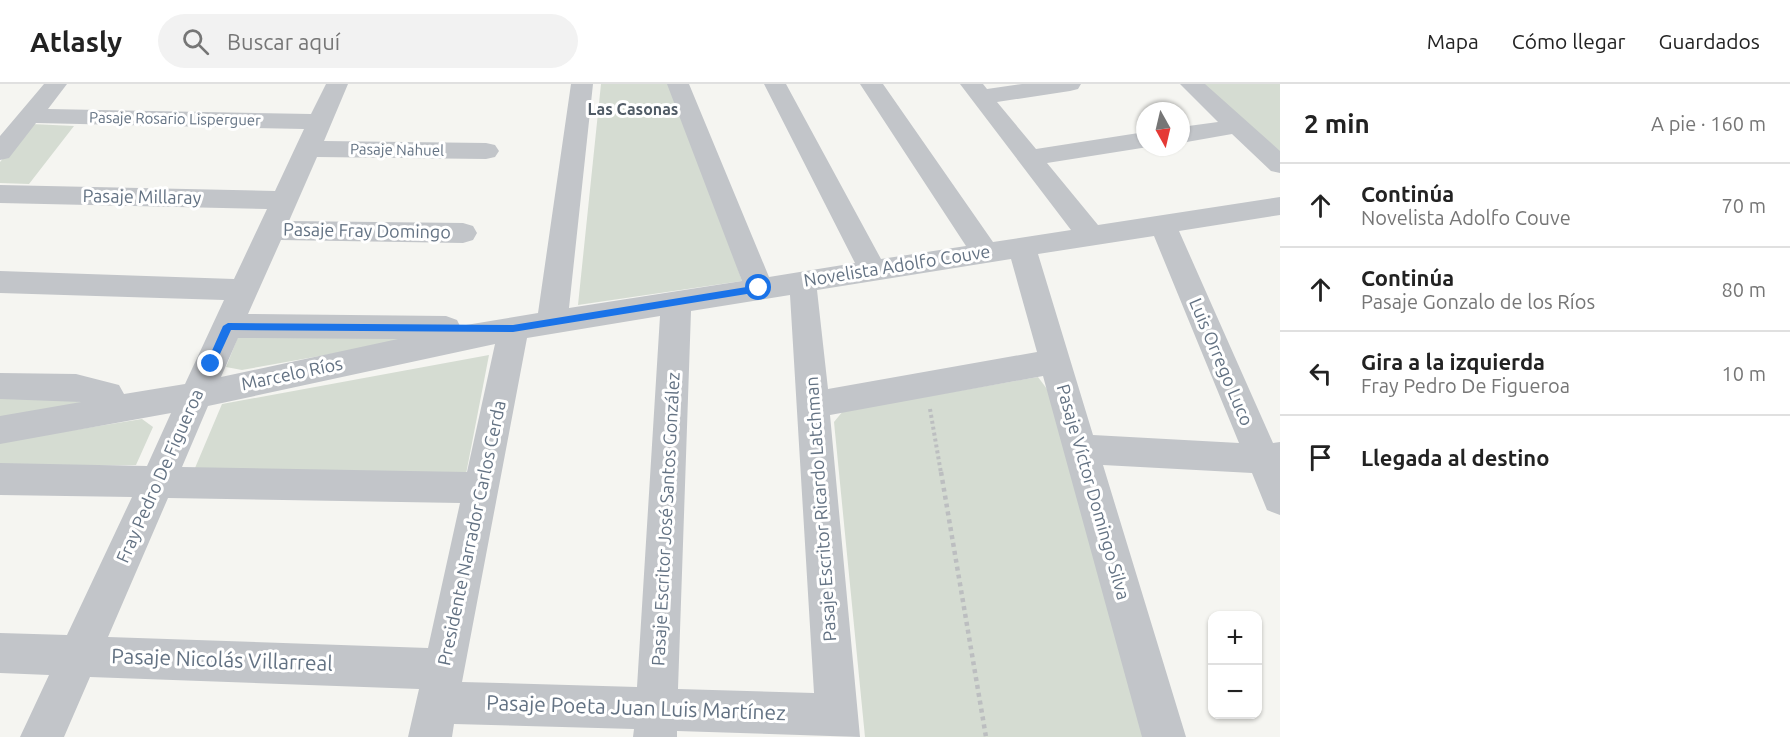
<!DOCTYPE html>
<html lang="es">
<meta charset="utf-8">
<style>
body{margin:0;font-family:Ubuntu,sans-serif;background:#f2f2f2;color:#222}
.controls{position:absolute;right:18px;bottom:18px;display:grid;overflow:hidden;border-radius:12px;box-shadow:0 2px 4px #0004}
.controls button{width:54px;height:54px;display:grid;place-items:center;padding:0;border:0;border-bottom:2px solid #e0e0e0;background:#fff;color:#222;font:30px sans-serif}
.compass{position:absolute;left:1136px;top:18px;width:54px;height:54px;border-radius:50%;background:#fff;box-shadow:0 2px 4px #0004;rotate:172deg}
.stop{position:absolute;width:18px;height:18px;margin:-14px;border:4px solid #1a73e8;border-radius:50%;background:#fff}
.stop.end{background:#1a73e8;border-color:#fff;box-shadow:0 2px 6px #0008}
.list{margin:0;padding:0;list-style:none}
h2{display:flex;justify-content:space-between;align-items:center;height:78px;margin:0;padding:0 24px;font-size:26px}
h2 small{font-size:20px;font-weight:400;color:#767676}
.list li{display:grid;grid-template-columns:39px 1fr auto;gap:18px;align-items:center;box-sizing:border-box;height:84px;padding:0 24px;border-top:2px solid #e0e0e0}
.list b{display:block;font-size:22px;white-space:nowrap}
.list p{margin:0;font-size:20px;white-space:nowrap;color:#767676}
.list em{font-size:20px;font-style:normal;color:#767676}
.icon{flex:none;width:33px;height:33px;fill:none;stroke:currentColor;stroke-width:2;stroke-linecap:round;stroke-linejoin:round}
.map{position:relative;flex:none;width:1280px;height:653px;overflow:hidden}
header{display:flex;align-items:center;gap:36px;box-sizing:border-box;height:84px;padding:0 30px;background:#fff;border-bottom:2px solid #e0e0e0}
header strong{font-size:28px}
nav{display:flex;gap:33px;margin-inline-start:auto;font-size:21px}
.search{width:420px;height:54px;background:#f2f2f2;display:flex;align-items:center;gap:15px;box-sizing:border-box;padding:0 21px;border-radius:33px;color:#767676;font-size:22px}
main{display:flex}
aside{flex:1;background:#fff}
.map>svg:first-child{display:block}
</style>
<header>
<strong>Atlasly</strong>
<div class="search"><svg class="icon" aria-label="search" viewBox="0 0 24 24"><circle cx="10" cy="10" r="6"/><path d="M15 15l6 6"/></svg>Buscar aquí</div>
<nav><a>Mapa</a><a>Cómo llegar</a><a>Guardados</a></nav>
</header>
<main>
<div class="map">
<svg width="1280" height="653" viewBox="0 0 1280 653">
<rect width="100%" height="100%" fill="#f5f5f1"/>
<path fill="#d5dcd2" d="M601,0H675L742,197L578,221Z
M1195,0H1280V78Z
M32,40L74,42L29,100L0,99V78Z
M238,253H426L242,286L226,283Z
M489,271L466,390L195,384L222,320Z
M1038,293L1050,309L1143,653H865L834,338L843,327Z
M0,312L66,313L82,319L0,334Z
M142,335L153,343L136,381L0,383V358Z"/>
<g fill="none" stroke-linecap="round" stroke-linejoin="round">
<path stroke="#bcbec0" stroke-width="4" stroke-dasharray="3 3" stroke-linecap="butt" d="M930,325L941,389"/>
<path stroke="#bcbec0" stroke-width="4.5" stroke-dasharray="4 4" stroke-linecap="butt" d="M941,388L986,653"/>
<path fill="#c2c5c9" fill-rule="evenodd" d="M44,0H67L48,25L311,30L326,0H348L324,57L486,59L495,61L499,67L495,73L486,75L317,73L289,137L463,139L473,142L477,149L473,156L463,159L281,156L248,230L446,232L457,236L460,242L538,229L571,0H593L569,224L742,197L667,0H689L769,193L855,179L764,0H786L881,175L966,162L860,0H883L993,158L1071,146L960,0H983L987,5L1022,0H1081L1078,5L1070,7L997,18L1036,65L1145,48V63H1148L1047,79L1098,141L1280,113V131L1179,147L1273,359L1280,358V431L1267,426L1252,389L1103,381L1186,653H1142L1043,292L830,331L860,653L677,647V653H633L634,645L454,640L452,653H408L419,605L90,593L64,653H20L49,591L0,589V549L67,551L132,413L0,411V379L147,382L171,329L0,360V332L81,318L0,315V289L76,290L119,301L124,310L185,300L224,216L0,209V187L234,195L267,125L0,119V101L275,107L304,45L36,39L9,74L0,76V52ZM1154,152L1239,359L1093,351L1038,170ZM1011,175L1037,268L828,305L817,206ZM790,211L814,609L678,605L691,227ZM660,232L637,603L462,598L527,254ZM238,254L398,255L221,293ZM495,260L467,388L182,383L208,322ZM168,414L460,419L428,564L108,553Z
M1180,0H1205L1280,67V89L1271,87L1232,50L1181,59V43L1218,38Z"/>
</g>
<path fill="#1a73e8" d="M759,201L763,204L759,208L513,248L231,246L214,283H207L206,280L223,242L228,239L513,241Z"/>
<g text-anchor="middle" stroke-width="6" stroke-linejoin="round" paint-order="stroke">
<g font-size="15" fill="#637283" stroke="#fff">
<text transform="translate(175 35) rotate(1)" y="5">Pasaje Rosario Lisperguer</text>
<text transform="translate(397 66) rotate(1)" y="5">Pasaje Nahuel</text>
</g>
<g font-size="16" font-weight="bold" fill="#515c67" stroke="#fff">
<text x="633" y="31">Las Casonas</text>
</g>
<g font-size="18" fill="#637283" stroke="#fff">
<text transform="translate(142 113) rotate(1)" y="6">Pasaje Millaray</text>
<text transform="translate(367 147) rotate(1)" y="6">Pasaje Fray Domingo</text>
<text transform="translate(897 182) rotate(-9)" y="6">Novelista Adolfo Couve</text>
<text transform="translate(1221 278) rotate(67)" y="6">Luis Orrego Luco</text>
<text transform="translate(292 290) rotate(-12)" y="6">Marcelo Ríos</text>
<text transform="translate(160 392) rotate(-66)" y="6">Fray Pedro De Figueroa</text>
<text transform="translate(1093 408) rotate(74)" y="6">Pasaje Víctor Domingo Silva</text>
<text transform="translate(821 425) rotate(-94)" y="6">Pasaje Escritor Ricardo Latchman</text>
<text transform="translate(666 435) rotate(-87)" y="6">Pasaje Escritor José Santos González</text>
<text transform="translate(472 449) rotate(-78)" y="6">Presidente Narrador Carlos Cerda</text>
</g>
<g font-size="21" fill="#637283" stroke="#fff">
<text transform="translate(222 576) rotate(2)" y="7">Pasaje Nicolás Villarreal</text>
<text transform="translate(636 624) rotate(2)" y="7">Pasaje Poeta Juan Luis Martínez</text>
</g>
</g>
</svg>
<div class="controls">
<button>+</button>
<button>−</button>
</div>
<svg class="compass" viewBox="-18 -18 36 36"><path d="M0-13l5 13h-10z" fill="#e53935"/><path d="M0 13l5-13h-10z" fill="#767676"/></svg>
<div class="stop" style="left:759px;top:204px"></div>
<div class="stop end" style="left:211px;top:280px"></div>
</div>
<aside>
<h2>2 min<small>A pie · 160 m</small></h2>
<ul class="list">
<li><svg class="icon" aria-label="ahead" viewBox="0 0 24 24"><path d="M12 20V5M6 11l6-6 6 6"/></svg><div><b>Continúa</b><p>Novelista Adolfo Couve</p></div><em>70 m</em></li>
<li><svg class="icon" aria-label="ahead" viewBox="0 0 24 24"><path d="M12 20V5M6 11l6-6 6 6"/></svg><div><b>Continúa</b><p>Pasaje Gonzalo de los Ríos</p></div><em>80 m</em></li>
<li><svg class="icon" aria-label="left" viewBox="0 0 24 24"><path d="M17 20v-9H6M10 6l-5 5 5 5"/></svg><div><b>Gira a la izquierda</b><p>Fray Pedro De Figueroa</p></div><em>10 m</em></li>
<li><svg class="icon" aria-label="arrive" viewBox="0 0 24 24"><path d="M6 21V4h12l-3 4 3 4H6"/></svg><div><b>Llegada al destino</b></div></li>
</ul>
</aside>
</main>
